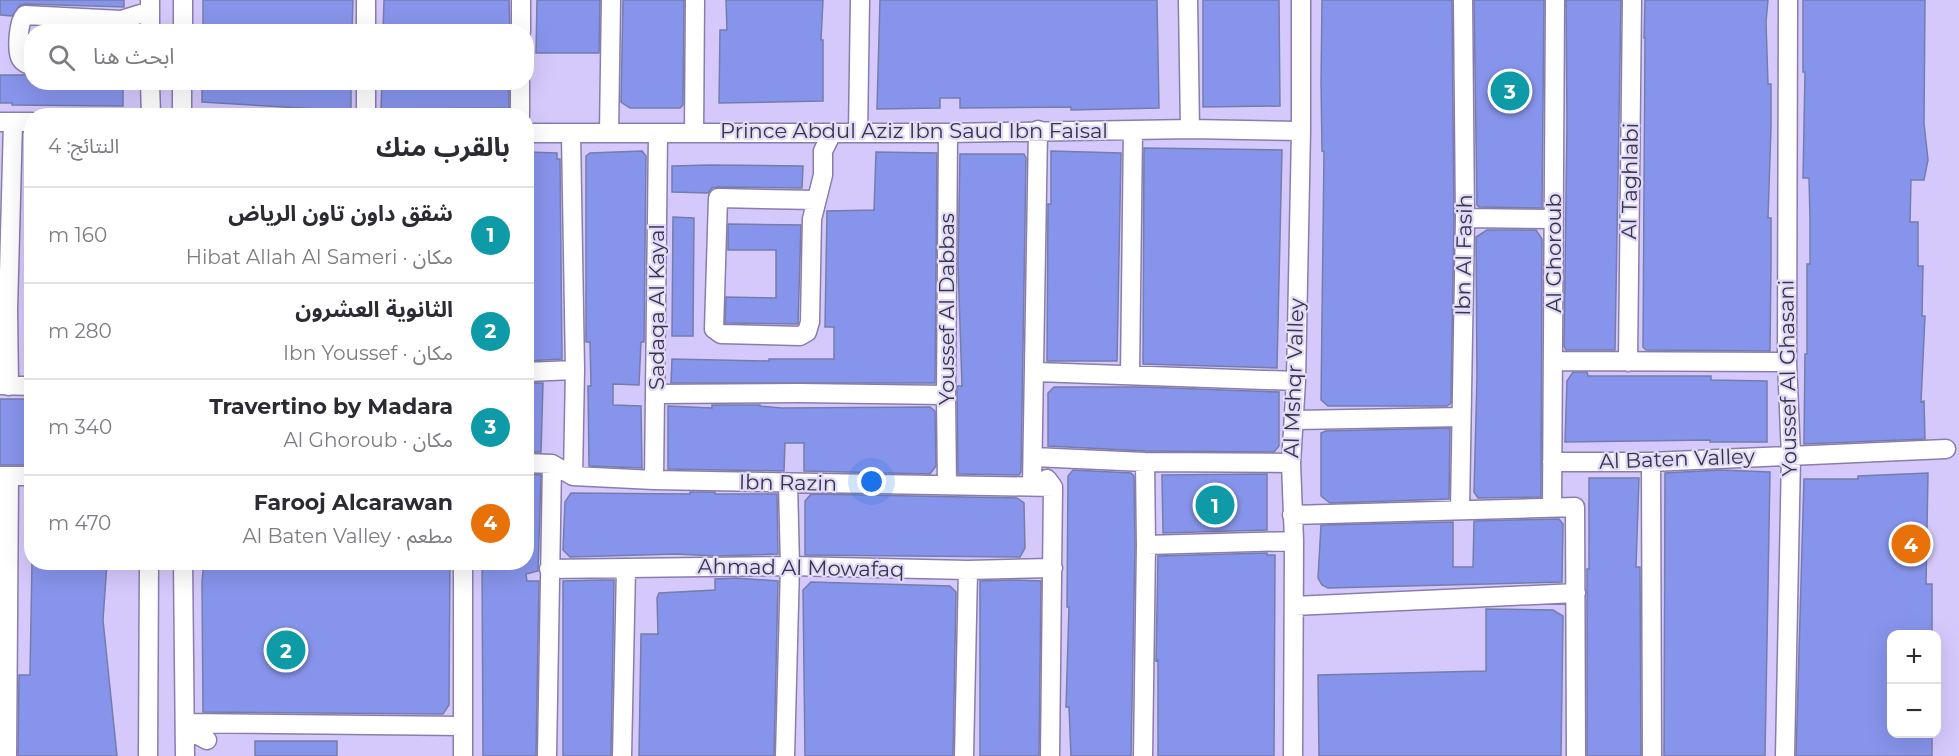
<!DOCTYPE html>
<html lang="ar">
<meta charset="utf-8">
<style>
body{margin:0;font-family:Montserrat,"Noto Sans Arabic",sans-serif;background:#f7f7f7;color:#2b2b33;direction:rtl}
.controls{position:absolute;right:18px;bottom:18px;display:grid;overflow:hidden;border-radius:12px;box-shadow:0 6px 24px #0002}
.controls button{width:54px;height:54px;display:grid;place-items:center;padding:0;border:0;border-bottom:2px solid #e1e1e2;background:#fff;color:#2b2b33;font:30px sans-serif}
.you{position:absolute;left:872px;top:482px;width:21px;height:21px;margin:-15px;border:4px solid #fff;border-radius:50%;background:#1a73e8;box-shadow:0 0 0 9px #1a73e833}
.badge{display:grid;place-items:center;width:39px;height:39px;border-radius:50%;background:#111827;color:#fff;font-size:20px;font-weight:700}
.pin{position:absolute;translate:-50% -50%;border:3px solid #fff;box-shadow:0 2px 6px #0006}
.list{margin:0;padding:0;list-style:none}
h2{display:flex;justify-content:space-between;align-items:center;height:78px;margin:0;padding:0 24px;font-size:26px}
h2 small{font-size:20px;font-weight:400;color:#7c7c81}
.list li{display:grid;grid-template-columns:39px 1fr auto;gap:18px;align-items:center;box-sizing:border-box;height:96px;padding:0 24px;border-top:2px solid #e1e1e2}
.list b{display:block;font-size:22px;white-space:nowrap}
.list p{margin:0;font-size:20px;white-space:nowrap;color:#7c7c81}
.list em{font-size:20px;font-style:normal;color:#7c7c81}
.icon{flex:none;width:33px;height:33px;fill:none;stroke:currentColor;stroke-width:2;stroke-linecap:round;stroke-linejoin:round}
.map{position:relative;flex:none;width:1959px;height:756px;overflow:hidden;direction:ltr}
.search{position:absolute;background:#fff;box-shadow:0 6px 24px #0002;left:24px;top:24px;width:510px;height:66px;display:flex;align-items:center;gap:15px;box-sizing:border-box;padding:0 21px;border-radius:24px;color:#7c7c81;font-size:22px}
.panel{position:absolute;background:#fff;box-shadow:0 6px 24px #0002;left:24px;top:108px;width:510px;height:462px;border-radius:24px;direction:rtl}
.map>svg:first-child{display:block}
</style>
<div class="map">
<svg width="1959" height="756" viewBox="0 0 1959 756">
<rect width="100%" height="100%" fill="#d5c9fc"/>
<path fill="#8794eb" stroke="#747dab" stroke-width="1.5" d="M0,0H124V7L26,4L20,5L12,16L0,15Z
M203,0H353L352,32H203Z
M384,0H509L510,32H383Z
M537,0H600L599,53H536Z
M623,0H684L683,105L680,108H630L621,102Z
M726,0H823L821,40H823V101L719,103L720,30H727Z
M880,0H1157L1159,108L1071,110V107L960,108V98H940V108L877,109Z
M1203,0H1279L1280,106L1203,107Z
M1322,0H1452L1454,218L1451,403L1447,406H1328L1321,400L1324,152L1322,151L1321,82Z
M1474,0H1544L1542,208L1479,207L1477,205Z
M1566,0H1621L1615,350H1566L1564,346L1567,125Z
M1645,0H1768L1766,22L1768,84H1771V127L1768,218H1771V262L1770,351L1646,350L1643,347L1645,38H1644Z
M1803,0H1925L1924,123L1928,160L1924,180H1911L1910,222H1918V266H1923L1922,316H1925L1921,402L1924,401L1925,439L1804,444L1805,354H1807V264H1810V219L1809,178H1803L1805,72H1803Z
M0,75H25L32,77V82H123V106L12,105V103H0Z
M202,82H351V111L202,102Z
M382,82H509V108L381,109Z
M1144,148L1282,150L1277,368L1143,364Z
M642,151L646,156L644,342H641L639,385L613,384V405L641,406L642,468L589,466L588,386H591L590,342H586V156L590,153Z
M1051,151L1121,153L1117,361H1047L1048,204H1051Z
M526,152L557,153V159H560L562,359L526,361Z
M876,152L937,153L935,383H671L672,359L769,361V359H834V327H825L827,211L874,210Z
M960,154H1024L1026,158L1021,472L1019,475L958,474L957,386H962L958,264Z
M710,165L803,166L802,188L718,187L712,188L708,193L672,192V166Z
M673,217L694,218L693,336H672Z
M728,224L801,225L798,324L725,323L726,297L776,298V250H728Z
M1487,230H1536L1542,239L1541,497L1478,498L1474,492L1477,377L1476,237Z
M1573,372H1587L1588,376H1711V380L1767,381V442H1710V440L1565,442L1567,381Z
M526,383H543L541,452H526Z
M1054,387H1143L1279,392V446L1274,452L1145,451L1048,446V393Z
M0,399H32V465H0Z
M712,405H760V406L782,408L930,407L935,411L936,466L930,474L804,471V443H785L784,471L668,469V406L712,408Z
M1450,428L1449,499L1330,503L1321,496V433L1326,431Z
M1073,470L1131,473L1134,476L1135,545L1131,756H1071L1069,707H1066L1069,607H1067L1068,476Z
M1721,470L1770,472L1765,756H1664L1665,473Z
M1928,473L1926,584H1932V634H1892V734H1932V756H1796L1804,479H1858V476Z
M526,474L541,475L538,571L526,574L527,581H539L536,756H483L482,562H526Z
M1267,474V530L1163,533L1162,475Z
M1589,478H1639L1636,567H1640L1641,756H1587V569H1589Z
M690,492H715V494H777L778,554L716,556L676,554L570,557L563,550L565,502L571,493L690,494Z
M811,494L1017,498L1024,503L1025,548L1020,557L805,555V501Z
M1559,519L1563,524L1562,582L1328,588L1322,585L1318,578L1321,525L1453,522V567H1473L1474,521Z
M1267,553V555H1275L1274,756H1158V660L1156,661L1158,556Z
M32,562H107L103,620L117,756H18L19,675H30Z
M204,562H450L449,705L443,714L203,712L202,581Z
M736,578L778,581L774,756H639L641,634H658L657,598L659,593L715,590V579Z
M601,580H614L611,756H563V581Z
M1014,580L1041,581L1039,756H980V581Z
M811,582L950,586L956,592L953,756H805L803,590Z
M1486,609L1553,610L1563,616L1561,756H1319L1318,675L1486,671Z
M255,741H337V756H255Z"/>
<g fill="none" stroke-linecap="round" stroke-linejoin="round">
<defs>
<path id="minor" d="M1188,0L1190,129
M121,30V20L150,11
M150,32V0
M183,32V0
M366,32V0
M521,32V0
M32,66C27,64 22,62 20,57C17,48 18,22 25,15L121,20
M150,82L151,116
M182,116V82
M366,116V82
M520,116V82
M0,122H32
M526,133H948L1190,129L1301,131
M609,133L611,0
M694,133L695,0
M858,133L860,0
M571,134L575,370L573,476
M816,200L718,198L714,329L721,334L800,336L807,332L810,322L812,219L823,175V151L832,133
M1465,218L1554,219
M1554,361L1787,362
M1628,362L1632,0
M526,372L575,370
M1036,372L1296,381
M1130,375L1133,130
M0,385L32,386
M9,386L8,310L13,122
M656,394L799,393L946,395
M1295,420L1461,417
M1033,457L1145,462L1291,463
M1552,462H1651L1946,449
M1651,462L1652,756
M526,463L552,464L573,476L654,480L1053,487
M0,476H32
M1047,479L1053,487L1050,756
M654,480L658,134
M947,485L946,395L948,133
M1032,485L1038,130
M1552,507L1555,0
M1460,510L1465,218L1463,0
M1292,515L1575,507L1576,756
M1146,545L1294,541
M183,562L185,756
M549,569L790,566L968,570L1053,568
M1294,606L1576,593
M186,723L463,726
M186,729L207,740
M7,756L9,476
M148,756L149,562
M463,756V562
M547,756L552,464
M622,756L626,568
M785,756L790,566L788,483
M964,756L968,570
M1143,756L1146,545L1145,462
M1293,756L1294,541L1291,463L1296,381L1301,131V0
M1785,756L1791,456L1787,362L1788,0"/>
</defs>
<use href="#minor" stroke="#8a7dad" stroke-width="21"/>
<use href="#minor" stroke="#fff" stroke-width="18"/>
</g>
<g text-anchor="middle" stroke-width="4.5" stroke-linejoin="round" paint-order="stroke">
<g font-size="21" fill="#393448" stroke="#e1daf9">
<text x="914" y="138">Prince Abdul Aziz Ibn Saud Ibn Faisal</text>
<text transform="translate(1630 181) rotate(-89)" y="7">Al Taghlabi</text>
<text transform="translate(1554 253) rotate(-90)" y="7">Al Ghoroub</text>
<text transform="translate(1464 255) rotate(-89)" y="7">Ibn Al Fasih</text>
<text transform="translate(657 307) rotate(-90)" y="7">Sadaqa Al Kayal</text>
<text transform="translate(947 309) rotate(-90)" y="7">Youssef Al Dabbas</text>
<text transform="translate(1294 378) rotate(-88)" y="7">Al Mshqr Valley</text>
<text transform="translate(1788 378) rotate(-91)" y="7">Youssef Al Ghasani</text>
<text transform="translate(1677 459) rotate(-2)" y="7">Al Baten Valley</text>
<text transform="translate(788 483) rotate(1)" y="7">Ibn Razin</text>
<text transform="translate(801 568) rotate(1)" y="7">Ahmad Al Mowafaq</text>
</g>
</g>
</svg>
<div class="controls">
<button>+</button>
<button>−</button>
</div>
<div class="you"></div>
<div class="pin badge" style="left:1215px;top:505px;background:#0f9aa8">1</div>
<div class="pin badge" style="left:286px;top:650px;background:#0f9aa8">2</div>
<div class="pin badge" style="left:1510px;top:91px;background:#0f9aa8">3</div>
<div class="pin badge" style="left:1911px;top:544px;background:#e8710a">4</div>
<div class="search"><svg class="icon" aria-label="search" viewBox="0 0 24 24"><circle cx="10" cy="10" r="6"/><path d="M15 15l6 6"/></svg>ابحث هنا</div>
<section class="panel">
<h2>بالقرب منك<small>النتائج: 4</small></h2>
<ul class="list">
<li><span class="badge" style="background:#0f9aa8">1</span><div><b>شقق داون تاون الرياض</b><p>مكان · Hibat Allah Al Sameri</p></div><em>160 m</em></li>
<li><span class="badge" style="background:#0f9aa8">2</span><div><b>الثانوية العشرون</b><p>مكان · Ibn Youssef</p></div><em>280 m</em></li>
<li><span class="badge" style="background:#0f9aa8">3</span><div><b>Travertino by Madara</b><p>مكان · Al Ghoroub</p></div><em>340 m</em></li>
<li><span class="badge" style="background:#e8710a">4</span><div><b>Farooj Alcarawan</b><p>مطعم · Al Baten Valley</p></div><em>470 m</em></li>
</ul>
</section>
</div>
